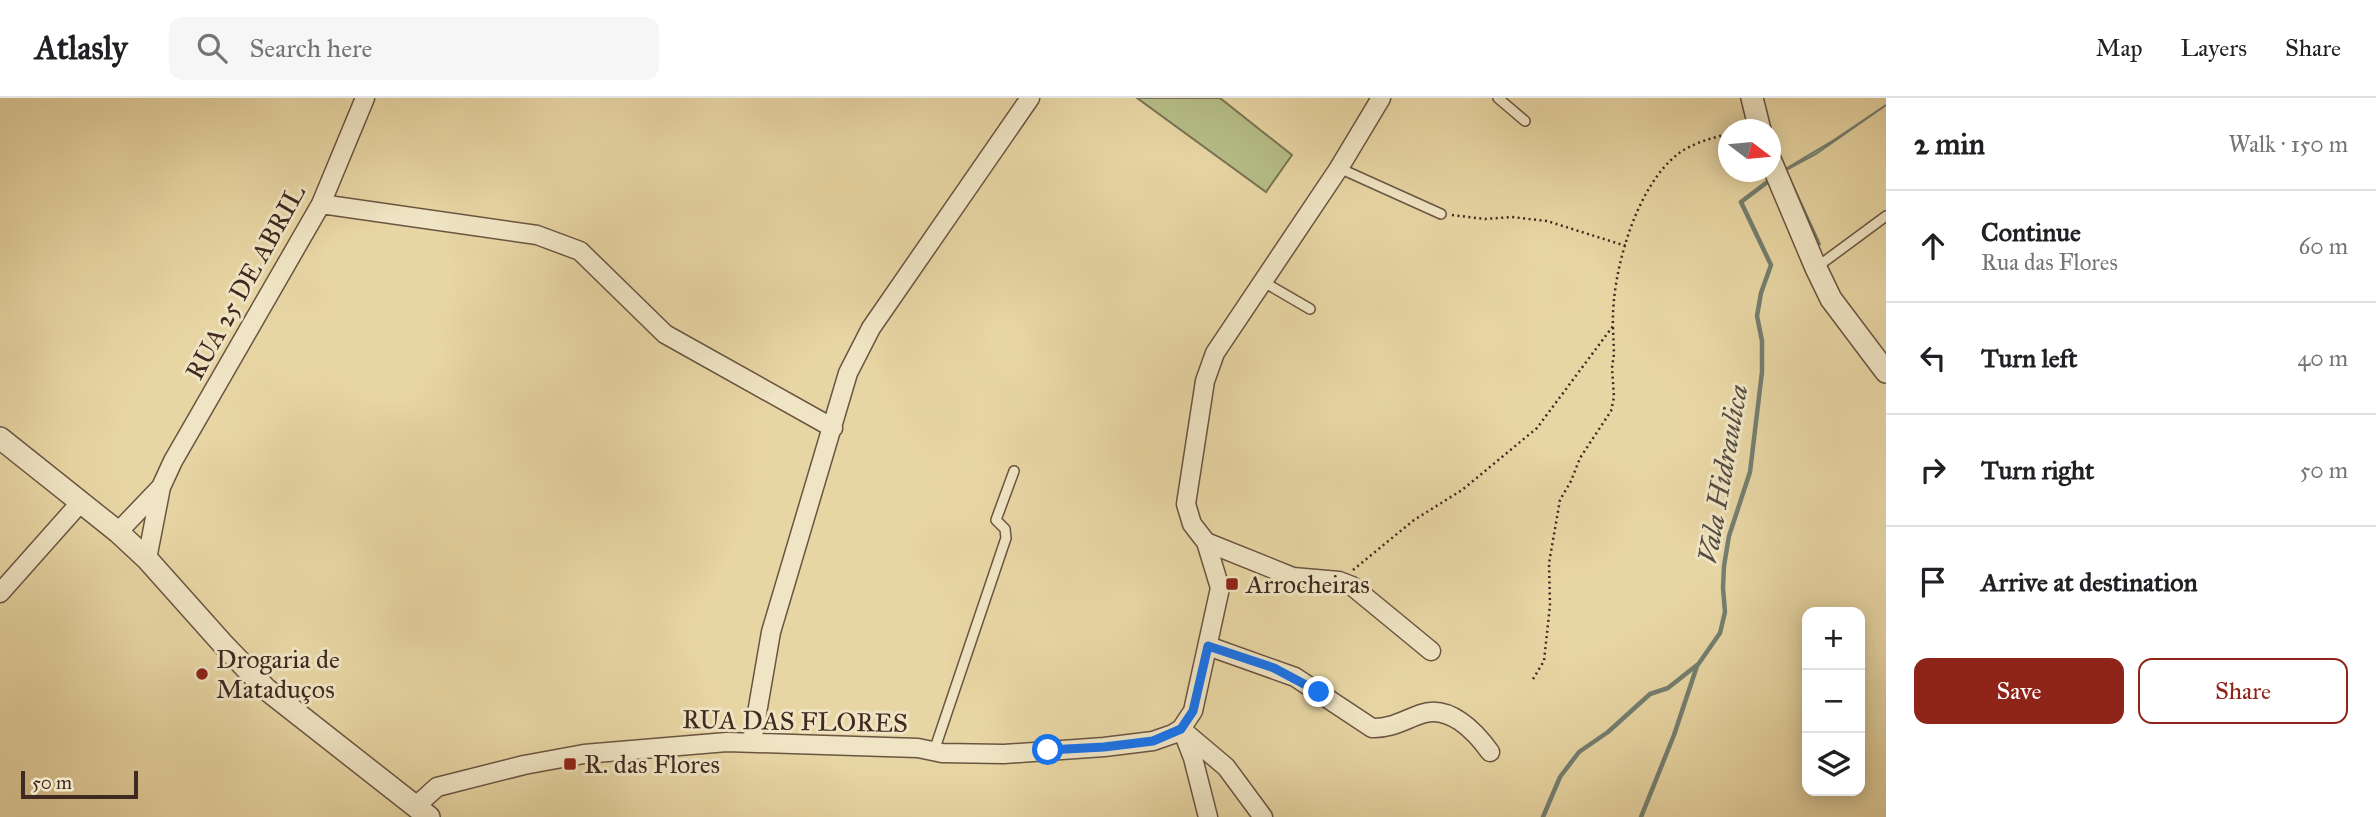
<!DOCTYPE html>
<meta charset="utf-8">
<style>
body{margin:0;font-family:"IM FELL Great Primer",serif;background:#f6f6f6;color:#202124}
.controls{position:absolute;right:21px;bottom:21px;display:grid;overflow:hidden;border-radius:14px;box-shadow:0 4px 18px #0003}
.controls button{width:63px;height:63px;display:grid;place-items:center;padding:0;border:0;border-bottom:2px solid #e0e0e0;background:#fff;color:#202124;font:35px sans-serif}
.compass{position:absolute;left:1718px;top:21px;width:63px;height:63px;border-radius:50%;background:#fff;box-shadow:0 4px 18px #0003;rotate:106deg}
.scale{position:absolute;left:21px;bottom:18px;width:117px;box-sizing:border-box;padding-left:7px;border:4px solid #402921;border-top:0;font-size:19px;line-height:24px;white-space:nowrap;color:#402921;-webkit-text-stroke:5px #efe4c3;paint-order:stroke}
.stop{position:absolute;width:21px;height:21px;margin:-16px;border:5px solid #1a73e8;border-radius:50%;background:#fff}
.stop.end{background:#1a73e8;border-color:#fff;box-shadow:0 2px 7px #0008}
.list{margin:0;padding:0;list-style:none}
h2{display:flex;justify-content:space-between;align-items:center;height:91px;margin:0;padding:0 28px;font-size:30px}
h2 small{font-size:23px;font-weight:400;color:#757577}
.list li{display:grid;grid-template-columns:46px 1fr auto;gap:21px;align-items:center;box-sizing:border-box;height:112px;padding:0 28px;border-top:2px solid #e0e0e0}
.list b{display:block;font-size:26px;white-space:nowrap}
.list p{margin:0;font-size:23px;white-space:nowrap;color:#757577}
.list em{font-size:23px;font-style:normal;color:#757577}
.actions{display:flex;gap:14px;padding:21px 28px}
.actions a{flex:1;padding:16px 0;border:2px solid #8f2418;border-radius:14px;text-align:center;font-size:24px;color:#8f2418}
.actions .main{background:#8f2418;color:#fff}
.icon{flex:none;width:38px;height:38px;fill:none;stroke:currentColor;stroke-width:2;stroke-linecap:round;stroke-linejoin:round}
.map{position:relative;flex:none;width:1886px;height:719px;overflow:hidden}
header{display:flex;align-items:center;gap:42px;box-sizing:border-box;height:98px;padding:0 35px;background:#fff;border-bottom:2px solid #e0e0e0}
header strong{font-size:33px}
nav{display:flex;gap:38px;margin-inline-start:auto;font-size:24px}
.search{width:490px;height:63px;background:#f6f6f6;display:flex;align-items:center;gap:18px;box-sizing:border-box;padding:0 24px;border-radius:14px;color:#757577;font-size:26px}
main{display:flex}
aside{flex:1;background:#fff}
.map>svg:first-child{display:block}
</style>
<header>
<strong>Atlasly</strong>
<div class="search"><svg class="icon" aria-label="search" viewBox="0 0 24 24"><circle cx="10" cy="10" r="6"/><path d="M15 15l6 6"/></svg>Search here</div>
<nav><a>Map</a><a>Layers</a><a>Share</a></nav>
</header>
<main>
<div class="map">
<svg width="1886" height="719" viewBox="0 0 1886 719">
<defs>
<pattern id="water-waves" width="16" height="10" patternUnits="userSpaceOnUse" patternTransform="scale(1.75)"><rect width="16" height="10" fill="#97b9a5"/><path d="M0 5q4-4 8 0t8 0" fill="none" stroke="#7d9686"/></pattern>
</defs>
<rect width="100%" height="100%" fill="#e7d5a3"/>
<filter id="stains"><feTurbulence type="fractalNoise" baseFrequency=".00286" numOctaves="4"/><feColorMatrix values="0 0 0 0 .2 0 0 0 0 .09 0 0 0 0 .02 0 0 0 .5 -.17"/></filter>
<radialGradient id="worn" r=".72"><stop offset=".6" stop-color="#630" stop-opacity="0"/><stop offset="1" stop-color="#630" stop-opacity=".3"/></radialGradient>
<path fill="#b5bd86" stroke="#7a7354" stroke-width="2" d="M1137,0H1220L1292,57L1266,94Z"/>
<path fill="url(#water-waves)" stroke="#747f70" stroke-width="2" d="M1886,7L1816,56L1786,72L1820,146L1818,147L1784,72L1834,42Z"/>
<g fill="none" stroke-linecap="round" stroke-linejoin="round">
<path stroke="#747f70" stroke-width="4.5" d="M1543,719L1560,679L1579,654L1608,634L1650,596L1668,590L1697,567
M1641,719L1674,637L1697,568L1720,535L1725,514L1723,490L1724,468L1729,438L1750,374L1762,274V243L1757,218L1761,195L1771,167L1741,104L1766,85"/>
<defs>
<path id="service" d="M1498,0L1525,23
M1339,70L1441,116
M1817,169L1886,118
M1262,183L1310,211
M934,653L1006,440L1005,431L996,422L1014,373"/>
<path id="minor" d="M321,106L537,137L580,153L665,236L833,330
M118,434L161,389
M1206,444L1293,479L1339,483L1352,488L1431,553
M147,461L161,389L173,363L321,106L365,0
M0,495L80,405
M1208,548L1295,579L1372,630C1390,631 1404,622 1421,616C1449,606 1475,633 1490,654
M1181,631L1226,669L1263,719
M1183,634L1193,660L1208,719
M752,644L771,534L848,275L871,230L1030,0
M416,708L437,689L524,667L584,656L727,644L886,649L918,650L942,655L1004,656L1104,649L1153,643L1173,636L1181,631L1193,613L1220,490L1206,444L1192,426L1186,406L1205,283L1215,255L1339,70L1381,0"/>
<path id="tertiary" d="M1752,0L1760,32
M1770,61L1816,170L1831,201L1886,274
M0,340L118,434L147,461L222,545L266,591L429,719"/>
</defs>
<use href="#service" stroke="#6a5442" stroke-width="12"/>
<use href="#minor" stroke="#6a5442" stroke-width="21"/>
<use href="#tertiary" stroke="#6a5442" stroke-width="24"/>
<path stroke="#402921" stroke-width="2.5" stroke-dasharray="2 3.5" stroke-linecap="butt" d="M1452,117L1485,121L1512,119L1547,123L1626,148
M1353,472L1414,422L1462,392L1537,330L1613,228C1611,176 1636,88 1678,56C1692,45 1712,40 1728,36
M1533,581L1544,563L1550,507L1549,465L1560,402L1571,383L1580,360L1611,313L1614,299L1612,270L1614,256L1613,229"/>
<use href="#service" stroke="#efe4c3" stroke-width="9"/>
<use href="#minor" stroke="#efe4c3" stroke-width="18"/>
<use href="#tertiary" stroke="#efe4c3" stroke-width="21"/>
</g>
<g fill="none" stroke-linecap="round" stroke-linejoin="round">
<path stroke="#1a73e8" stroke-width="9" d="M1048,652L1104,649L1153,643L1181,631L1193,613L1208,548L1274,570L1319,594"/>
</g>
<g fill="#8f2418" stroke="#efe4c3" stroke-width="2.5">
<rect x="1225" y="479" width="14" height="14" rx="3.5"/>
<circle cx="202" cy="576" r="7"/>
<rect x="563" y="659" width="14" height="14" rx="3.5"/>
</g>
<g text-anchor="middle" stroke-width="6" stroke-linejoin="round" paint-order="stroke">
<g font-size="26" fill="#402921" stroke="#efe4c3">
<text transform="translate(245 184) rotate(-61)" y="9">RUA 25 DE ABRIL</text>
<text transform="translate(795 623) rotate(1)" y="9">RUA DAS FLORES</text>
</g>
<g font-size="26" fill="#402921" stroke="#efe4c3" text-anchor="start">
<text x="1246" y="495">Arrocheiras</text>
<text x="216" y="570">Drogaria de<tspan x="216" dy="30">Mataduços</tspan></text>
<text x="584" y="675">R. das Flores</text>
</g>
<g font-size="28" font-style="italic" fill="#564d42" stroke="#efe4c3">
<text transform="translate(1722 376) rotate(-80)" y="10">Vala Hidraulica</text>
</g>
</g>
<rect width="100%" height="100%" filter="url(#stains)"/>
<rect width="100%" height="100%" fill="url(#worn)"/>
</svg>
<div class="controls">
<button>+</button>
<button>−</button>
<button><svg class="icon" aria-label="layers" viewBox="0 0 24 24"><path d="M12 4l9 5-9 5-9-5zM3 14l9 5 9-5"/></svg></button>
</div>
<svg class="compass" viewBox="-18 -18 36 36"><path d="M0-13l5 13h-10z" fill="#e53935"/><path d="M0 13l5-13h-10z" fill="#757577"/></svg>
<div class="scale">50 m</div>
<div class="stop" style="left:1048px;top:652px"></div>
<div class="stop end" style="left:1319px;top:594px"></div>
</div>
<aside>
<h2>2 min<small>Walk · 150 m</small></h2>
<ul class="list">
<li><svg class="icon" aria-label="ahead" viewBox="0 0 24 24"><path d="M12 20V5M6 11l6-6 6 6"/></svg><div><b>Continue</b><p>Rua das Flores</p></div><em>60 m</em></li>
<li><svg class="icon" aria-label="left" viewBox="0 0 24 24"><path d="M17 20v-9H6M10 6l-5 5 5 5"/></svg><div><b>Turn left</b></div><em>40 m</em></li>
<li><svg class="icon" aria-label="right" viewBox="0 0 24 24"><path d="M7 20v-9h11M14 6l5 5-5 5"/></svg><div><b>Turn right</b></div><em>50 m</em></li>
<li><svg class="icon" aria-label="arrive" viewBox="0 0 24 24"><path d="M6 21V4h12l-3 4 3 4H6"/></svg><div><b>Arrive at destination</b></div></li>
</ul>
<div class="actions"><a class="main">Save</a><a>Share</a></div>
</aside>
</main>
